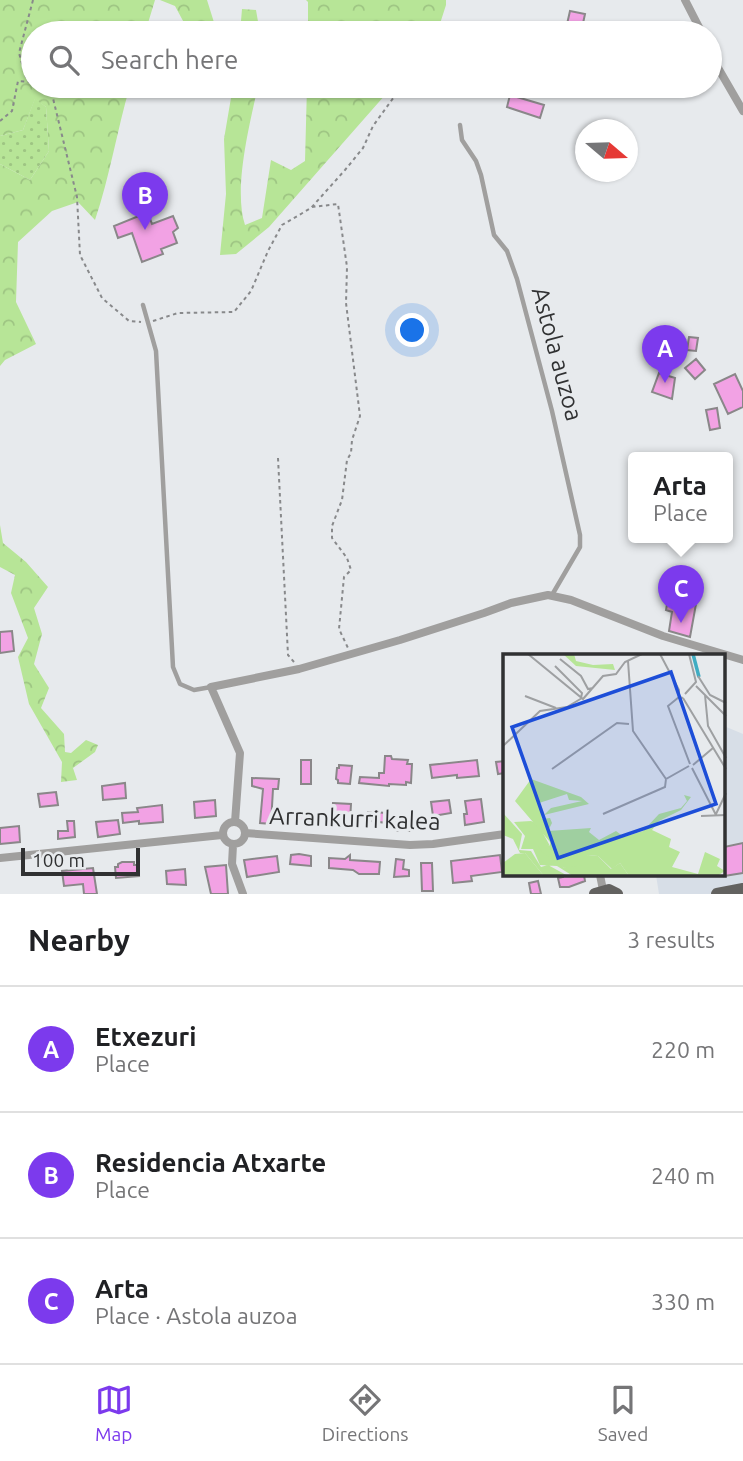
<!DOCTYPE html>
<meta charset="utf-8">
<style>
body{margin:0;font-family:Ubuntu,sans-serif;background:#f6f6f6;color:#202124}
.compass{position:absolute;left:575px;top:119px;width:63px;height:63px;border-radius:50%;background:#fff;box-shadow:0 2px 5px #0004;rotate:109deg}
.scale{position:absolute;left:21px;bottom:18px;width:119px;box-sizing:border-box;padding-left:7px;border:4px solid #303132;border-top:0;font-size:19px;line-height:24px;white-space:nowrap;color:#303132;-webkit-text-stroke:5px #e7eaed;paint-order:stroke}
.you{position:absolute;left:413px;top:331px;width:24px;height:24px;margin:-18px;border:5px solid #fff;border-radius:50%;background:#1a73e8;box-shadow:0 0 0 10px #1a73e833}
.badge{display:grid;place-items:center;width:46px;height:46px;border-radius:50%;background:#7c3aed;color:#fff;font-size:23px;font-weight:700}
.pin{position:absolute;translate:-50% -58px;filter:drop-shadow(0 2px 4px #0008)}
.pin::after{content:'';position:absolute;top:37px;width:24px;height:21px;background:inherit;clip-path:polygon(0 0,100% 0,50% 100%)}
.popup{position:absolute;left:628px;top:452px;width:105px;height:91px;box-sizing:border-box;display:grid;place-content:center;border-radius:7px;background:#fff;filter:drop-shadow(0 2px 5px #0005);font-size:23px;white-space:nowrap;color:#757577}
.popup b{font-size:26px;color:#202124}
.popup::after{content:'';position:absolute;left:50%;top:100%;margin-left:-14px;border:14px solid transparent;border-top-color:#fff}
.list{margin:0;padding:0;list-style:none}
h2{display:flex;justify-content:space-between;align-items:center;height:91px;margin:0;padding:0 28px;font-size:30px}
h2 small{font-size:23px;font-weight:400;color:#757577}
.list li{display:grid;grid-template-columns:46px 1fr auto;gap:21px;align-items:center;box-sizing:border-box;height:126px;padding:0 28px;border-top:2px solid #e0e0e0}
.list b{display:block;font-size:26px;white-space:nowrap}
.list p{margin:0;font-size:23px;white-space:nowrap;color:#757577}
.list em{font-size:23px;font-style:normal;color:#757577}
.icon{flex:none;width:38px;height:38px;fill:none;stroke:currentColor;stroke-width:2;stroke-linecap:round;stroke-linejoin:round}
.map{position:relative;flex:none;width:743px;height:894px;overflow:hidden}
.search{position:absolute;background:#fff;box-shadow:0 2px 5px #0004;left:21px;right:21px;top:21px;height:77px;display:flex;align-items:center;gap:18px;box-sizing:border-box;padding:0 24px;border-radius:38px;color:#757577;font-size:26px}
.sheet{height:469px;background:#fff}
nav{display:flex;justify-content:space-around;align-items:center;box-sizing:border-box;height:98px;border-top:2px solid #e0e0e0;background:#fff;font-size:19px;color:#757577}
nav a{display:grid;justify-items:center;gap:4px}
nav .on{color:#7c3aed}
.map>svg:first-child{display:block}
</style>
<div class="map">
<svg width="743" height="894" viewBox="0 0 743 894">
<defs>
<pattern id="grass-dots" width="8" height="8" patternUnits="userSpaceOnUse" patternTransform="scale(1.75)"><rect width="8" height="8" fill="#b7e597"/><path d="M2 2h.1M6 6h.1" fill="none" stroke="#9ec583" stroke-width="1.8" stroke-linecap="round"/></pattern>
<pattern id="forest-crowns" width="20" height="18" patternUnits="userSpaceOnUse" patternTransform="scale(1.75)"><rect width="20" height="18" fill="#b7e597"/><path d="M2 6a3 3 0 1 1 6 0M12 15a3 3 0 1 1 6 0" fill="none" stroke="#9ec583"/></pattern>
</defs>
<rect width="100%" height="100%" fill="#e7eaed"/>
<path fill="#d7dee7" d="M724,726L743,734V889L715,894H659L656,875H724Z"/>
<path fill="url(#grass-dots)" d="M35,98L46,107L49,151L30,180L0,164V136L23,130Z"/>
<path fill="url(#forest-crowns)" d="M0,0H155L145,33H33V86H130C117,130 110,176 95,220L78,202L52,211L18,242L16,302L36,344L5,360L0,366V164L30,180L49,151L46,107L35,99L23,130L0,136Z
M160,0H207L217,32H189L175,6Z
M306,0H446V5L437,33H308V2Z
M242,9L256,10L260,33H240Z
M233,86H258C250,123 233,189 245,225L262,218L271,160L291,170L305,161L307,86H393L269,227L236,254L220,255L226,194L224,139Z
M0,525L3,543L26,562L48,587L34,608L42,634L34,664L49,688L41,708L64,734L65,752L71,753L86,740L98,745L95,752L73,768L77,780L61,782L62,762L29,704L18,657L28,638L11,593L15,575L0,567Z"/>
<path fill="#f2a2e4" stroke="#8a8789" stroke-width="2" d="M570,11L585,14L582,28H578L577,33H565Z
M510,95L544,105L540,118L507,107Z
M143,200L152,224L173,216L178,228L173,232L177,243L161,249L163,254L142,262L132,233L118,238L114,226L139,216L134,203Z
M689,337L698,338L696,351L687,350Z
M696,359L705,370L695,379L685,368Z
M659,373L675,378L672,399L652,392Z
M735,374L743,391V407L728,414L714,384Z
M717,408L720,428L710,430L706,410Z
M668,599L696,604L690,637L669,631L672,612L666,610Z
M12,631L14,651L0,653V632Z
M385,756H391L392,759L408,760L407,764H412L411,783L406,782V785L389,784V786L359,783L360,777L379,778V773H384Z
M301,760H311V784H301Z
M477,760L479,776L457,778V775L432,778L430,765Z
M505,761V773L498,774L496,762Z
M339,765L352,766L350,784L338,783V780L336,779L337,768H339Z
M252,778L279,779L278,789H273L271,824L260,823L263,789L252,786Z
M125,783L126,798L103,800L102,786Z
M56,792L58,805L40,807L38,794Z
M481,799L484,822L465,825L464,814H467L465,801Z
M215,800L216,816L195,818L194,802Z
M449,800L451,813L433,816L431,802Z
M333,803L351,804L350,821L332,820Z
M162,805L163,822L139,824V821L123,823L122,813L138,812L137,808Z
M368,812L388,813L387,823L372,821V819L367,818Z
M298,813L318,816V823L297,822Z
M421,817L423,826H412V831H397L396,822Z
M118,820L120,834L98,837L96,822Z
M67,821H74L75,837L58,839V831H68Z
M19,826L20,842L0,844V828Z
M743,843V873L724,876V847Z
M299,854L311,856V866L290,864L291,855Z
M350,855V860L380,862L379,874H359L353,870L329,868V858L345,859Z
M500,855L502,872L471,876L472,881L453,883L451,861Z
M277,856L279,872L247,877L244,860Z
M396,859L404,860L403,869L409,870V876L394,877Z
M122,862H134V865H138L139,876L116,878L115,867H118V864Z
M421,863H432L433,891H422Z
M226,865L228,894H211L205,867Z
M93,868L97,894H84L83,884L64,886L62,871Z
M185,869L186,885L167,884L166,871Z
M563,875H584L585,881L569,887H560L558,878L563,877Z
M538,881L541,894H531L529,883Z"/>
<g fill="none" stroke-linecap="round" stroke-linejoin="round">
<path stroke="#88898b" stroke-width="2" stroke-dasharray="3.5 3.5" stroke-linecap="butt" d="M33,0L19,53L26,77L33,80
M50,86L77,197L80,255L102,298L129,321L141,322
M0,121L12,111L18,81L33,82
M312,207L338,204L347,267L346,303L360,416L352,440L351,453L347,460L342,500L332,526V538L347,558L351,570L344,577L339,629L348,648
M153,321L178,313L234,312L251,291L268,251L282,225L311,208L345,170L363,148L373,126L394,97
M278,458L288,655L294,662"/>
<path stroke="#a09f9e" stroke-width="4.5" d="M460,125L462,140L476,161L481,175L494,235L507,251L517,279L552,411L580,535V547L552,595
M143,305L156,351L173,667L180,684L194,690L211,687"/>
<path stroke="#a09f9e" stroke-width="8" d="M685,0L702,33
M710,54L743,111
M223 833a11 11 0 1 1 22 0a11 11 0 1 1-22 0Z
M235,822L240,753L211,687L299,669L400,640L484,613L511,603L548,595L571,600L663,636L743,660
M245,833L410,845L433,844L505,834
M233,845L232,864L243,894
M0,858L222,835
M600,875L603,890"/>
<path stroke="#636260" stroke-width="12" d="M595,894L609,890L617,894
M717,894L743,889"/>
</g>
<g text-anchor="middle" stroke-width="7" stroke-linejoin="round" paint-order="stroke">
<g font-size="24" fill="#303132" stroke="#e7eaed">
<text transform="translate(557 354) rotate(75)" y="8">Astola auzoa</text>
<text transform="translate(355 819) rotate(2)" y="8">Arrankurri kalea</text>
</g>
</g>
<g transform="translate(503 654)">
<rect width="222" height="222" fill="#e7eaed"/>
<path d="M0,159L19,180L16,196L28,197L38,213L45,211L65,222H41L22,199H17L10,185L0,181ZM28,167L35,170L47,192L41,190L61,214L85,201L95,202L108,215L117,209L126,222H70L54,212L37,211L30,195H18L22,182L11,168Z" fill="#b7e597"/>
<path d="M60,0H71L73,7L90,11L110,10L112,16L73,12ZM28,125L78,143L86,150L41,161L48,154L79,147L66,146L64,140L36,149L39,165L47,164L49,169L45,177L88,174L86,178L96,186L113,177L121,183L140,177L156,160L178,154L184,147L181,141L188,143L178,156L156,167L149,176L168,185L166,193L177,198L169,213L195,220L202,198L217,205L214,212L222,217L214,222H126L117,209L109,215L95,202L85,201L80,211L61,214L39,198L35,192L39,188L47,192V188L12,147ZM22,199L41,222H0V209L12,200Z" fill="#b7e597"/>
<path fill="none" stroke="#40acc2" stroke-width="3.5" d="M190,0L196,23"/>
<path fill="none" stroke="#9ea0a2" stroke-width="2" d="M25,0L80,45L100,22L113,20L122,8L139,0M157,0L176,36V43L180,44M57,5L78,22L85,35L90,34M125,7L130,77L163,125L186,112M52,12L79,39L78,44M195,22L207,41L223,49M193,32L223,62M182,40L193,28L186,0M202,41L205,72L223,104M22,42L53,54M176,43L165,52L187,110M180,44L223,115M0,92L37,57L64,53L79,44M190,111L210,94M189,114L213,161M49,115L114,69L126,70M100,160L162,133L163,125M213,160L223,139M198,162L223,161"/>
<path fill="#1d4ed8" fill-opacity="0.15" stroke="#1d4ed8" stroke-width="3.5" d="M168,18L213,150L55,204L9,73Z"/>
<rect width="222" height="222" fill="none" stroke="#303132" stroke-width="3.5"/>
</g>
</svg>
<svg class="compass" viewBox="-18 -18 36 36"><path d="M0-13l5 13h-10z" fill="#e53935"/><path d="M0 13l5-13h-10z" fill="#757577"/></svg>
<div class="scale">100 m</div>
<div class="you"></div>
<div class="pin badge" style="left:665px;top:383px">A</div>
<div class="pin badge" style="left:145px;top:230px">B</div>
<div class="pin badge" style="left:681px;top:623px">C</div>
<div class="popup"><b>Arta</b>Place</div>
<div class="search"><svg class="icon" aria-label="search" viewBox="0 0 24 24"><circle cx="10" cy="10" r="6"/><path d="M15 15l6 6"/></svg>Search here</div>
</div>
<section class="sheet">
<h2>Nearby<small>3 results</small></h2>
<ul class="list">
<li><span class="badge">A</span><div><b>Etxezuri</b><p>Place</p></div><em>220 m</em></li>
<li><span class="badge">B</span><div><b>Residencia Atxarte</b><p>Place</p></div><em>240 m</em></li>
<li><span class="badge">C</span><div><b>Arta</b><p>Place · Astola auzoa</p></div><em>330 m</em></li>
</ul>
</section>
<nav>
<a class="on"><svg class="icon" aria-label="map" viewBox="0 0 24 24"><path d="M3 6l6-2 6 2 6-2v14l-6 2-6-2-6 2zM9 4v14M15 6v14"/></svg>Map</a>
<a><svg class="icon" aria-label="directions" viewBox="0 0 24 24"><path d="M12 3l9 9-9 9-9-9zM9 14v-3h6M13 9l2 2-2 2"/></svg>Directions</a>
<a><svg class="icon" aria-label="saved" viewBox="0 0 24 24"><path d="M7 4h10v16l-5-4-5 4z"/></svg>Saved</a>
</nav>
